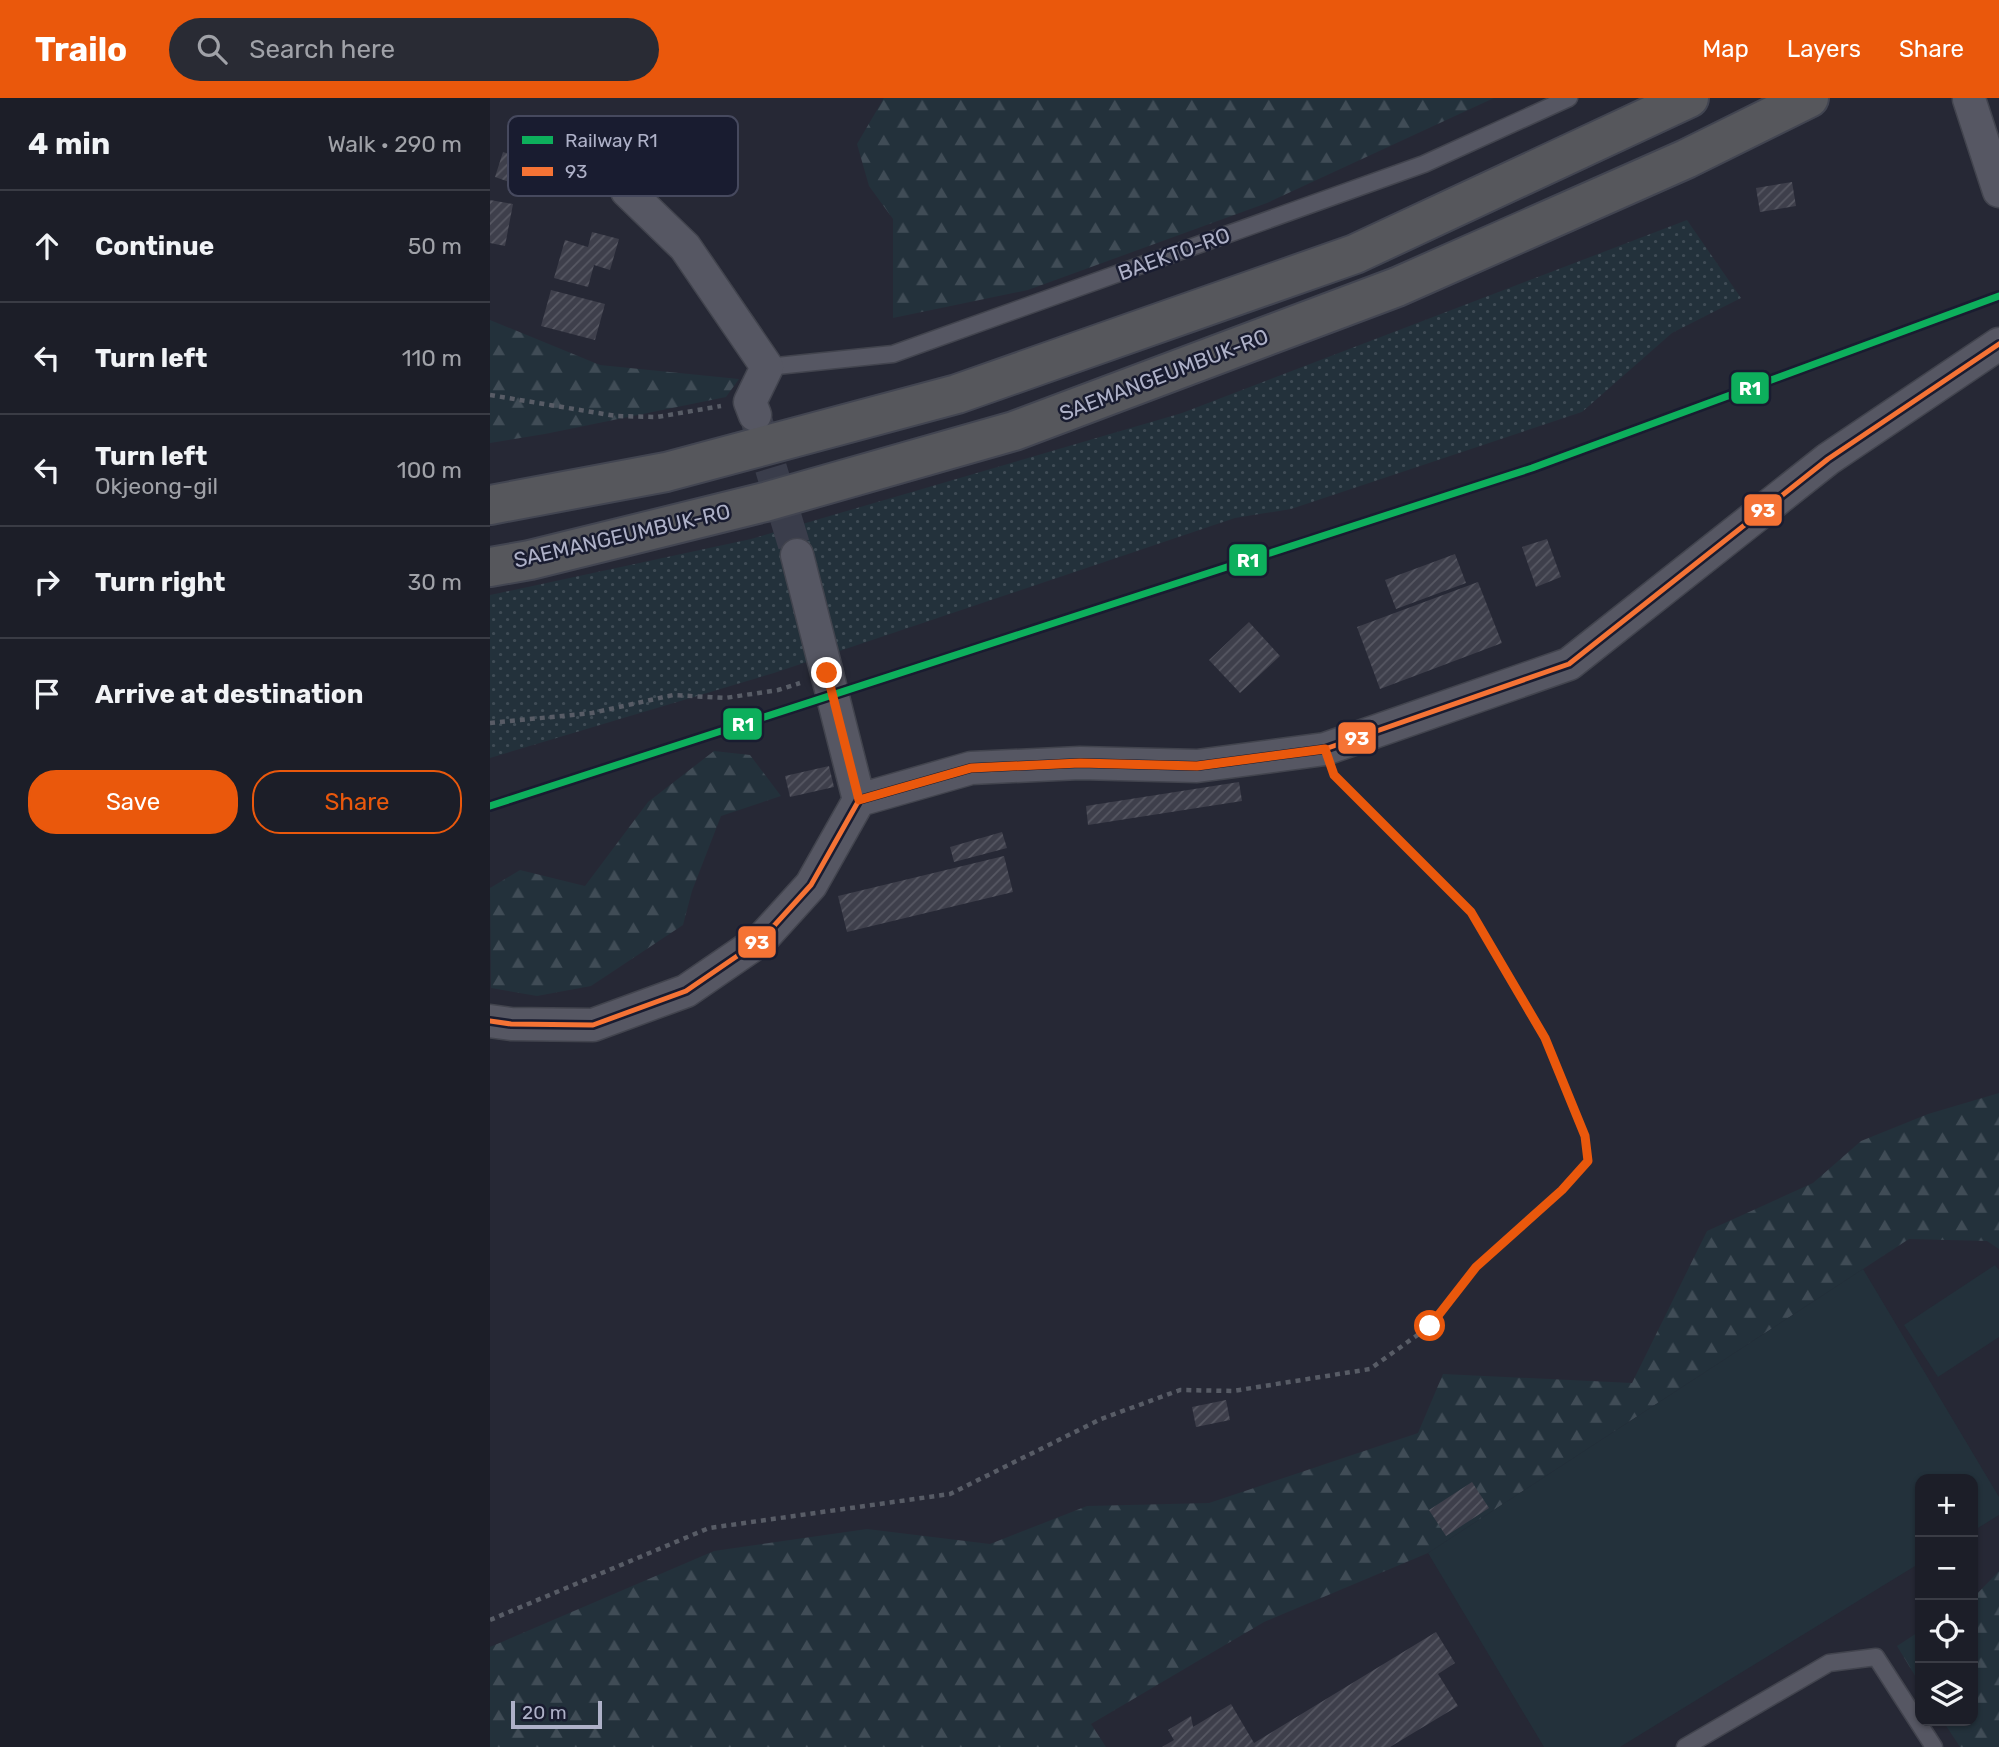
<!DOCTYPE html>
<meta charset="utf-8">
<style>
body{margin:0;font-family:Rubik,sans-serif;background:#292b34;color:#f1f3f6}
.controls{position:absolute;right:21px;bottom:21px;display:grid;overflow:hidden;border-radius:14px;box-shadow:0 2px 5px #0004}
.controls button{width:63px;height:63px;display:grid;place-items:center;padding:0;border:0;border-bottom:2px solid #3a3c45;background:#1c1e28;color:#f1f3f6;font:35px sans-serif}
.scale{position:absolute;left:21px;bottom:18px;width:91px;box-sizing:border-box;padding-left:7px;border:4px solid #aeb1c8;border-top:0;font-size:19px;line-height:24px;white-space:nowrap;color:#aeb1c8;-webkit-text-stroke:5px #191c30;paint-order:stroke}
.stop{position:absolute;width:21px;height:21px;margin:-16px;border:5px solid #ea580c;border-radius:50%;background:#fff}
.stop.end{background:#ea580c;border-color:#fff;box-shadow:0 2px 7px #0008}
.list{margin:0;padding:0;list-style:none}
h2{display:flex;justify-content:space-between;align-items:center;height:91px;margin:0;padding:0 28px;font-size:30px}
h2 small{font-size:23px;font-weight:400;color:#a0a2a8}
.list li{display:grid;grid-template-columns:46px 1fr auto;gap:21px;align-items:center;box-sizing:border-box;height:112px;padding:0 28px;border-top:2px solid #3a3c45}
.list b{display:block;font-size:26px;white-space:nowrap}
.list p{margin:0;font-size:23px;white-space:nowrap;color:#a0a2a8}
.list em{font-size:23px;font-style:normal;color:#a0a2a8}
.actions{display:flex;gap:14px;padding:21px 28px}
.actions a{flex:1;padding:16px 0;border:2px solid #ea580c;border-radius:28px;text-align:center;font-size:24px;color:#ea580c}
.actions .main{background:#ea580c;color:#fff}
.icon{flex:none;width:38px;height:38px;fill:none;stroke:currentColor;stroke-width:2;stroke-linecap:round;stroke-linejoin:round}
.map{position:relative;flex:none;width:1509px;height:1649px;overflow:hidden}
header{display:flex;align-items:center;gap:42px;box-sizing:border-box;height:98px;padding:0 35px;background:#ea580c;color:#fff}
header strong{font-size:33px}
nav{display:flex;gap:38px;margin-inline-start:auto;font-size:24px}
.search{width:490px;height:63px;background:#292b34;display:flex;align-items:center;gap:18px;box-sizing:border-box;padding:0 24px;border-radius:38px;color:#a0a2a8;font-size:26px}
main{display:flex}
aside{flex:1;background:#1c1e28}
.map>svg:first-child{display:block}
</style>
<header>
<strong>Trailo</strong>
<div class="search"><svg class="icon" aria-label="search" viewBox="0 0 24 24"><circle cx="10" cy="10" r="6"/><path d="M15 15l6 6"/></svg>Search here</div>
<nav><a>Map</a><a>Layers</a><a>Share</a></nav>
</header>
<main>
<aside>
<h2>4 min<small>Walk · 290 m</small></h2>
<ul class="list">
<li><svg class="icon" aria-label="ahead" viewBox="0 0 24 24"><path d="M12 20V5M6 11l6-6 6 6"/></svg><div><b>Continue</b></div><em>50 m</em></li>
<li><svg class="icon" aria-label="left" viewBox="0 0 24 24"><path d="M17 20v-9H6M10 6l-5 5 5 5"/></svg><div><b>Turn left</b></div><em>110 m</em></li>
<li><svg class="icon" aria-label="left" viewBox="0 0 24 24"><path d="M17 20v-9H6M10 6l-5 5 5 5"/></svg><div><b>Turn left</b><p>Okjeong-gil</p></div><em>100 m</em></li>
<li><svg class="icon" aria-label="right" viewBox="0 0 24 24"><path d="M7 20v-9h11M14 6l5 5-5 5"/></svg><div><b>Turn right</b></div><em>30 m</em></li>
<li><svg class="icon" aria-label="arrive" viewBox="0 0 24 24"><path d="M6 21V4h12l-3 4 3 4H6"/></svg><div><b>Arrive at destination</b></div></li>
</ul>
<div class="actions"><a class="main">Save</a><a>Share</a></div>
</aside>
<div class="map">
<svg width="1509" height="1649" viewBox="0 0 1509 1649">
<defs>
<pattern id="grass-dots" width="8" height="8" patternUnits="userSpaceOnUse" patternTransform="scale(1.75)"><rect width="8" height="8" fill="#23313b"/><path d="M2 2h.1M6 6h.1" fill="none" stroke="#404c56" stroke-width="1.8" stroke-linecap="round"/></pattern>
<pattern id="forest-firs" width="22" height="20" patternUnits="userSpaceOnUse" patternTransform="scale(1.75)"><rect width="22" height="20" fill="#23313b"/><path d="M5 1l3.5 6h-7zM16 11l3.5 6h-7z" fill="#404c56"/></pattern>
<pattern id="building-hatch" width="6" height="6" patternUnits="userSpaceOnUse" patternTransform="scale(1.75)"><rect width="6" height="6" fill="#3e3f4b"/><path d="M-1 1l2-2M0 6l6-6M5 7l2-2" fill="none" stroke="#575863"/></pattern>
</defs>
<rect width="100%" height="100%" fill="#262835"/>
<path fill="url(#grass-dots)" d="M1197,122L1251,200L1182,235L1092,314L801,411L745,420L284,575L0,660V497L261,441L692,315Z"/>
<path fill="url(#forest-firs)" d="M394,0H1004L777,105L538,192L403,220V121L379,88L367,46Z
M0,222L110,267L249,281L236,299L55,336L0,345Z
M224,653L260,657L291,698L231,718L202,793L193,827L101,888L47,898L1,890L0,790L30,772L95,788L158,704Z
M1509,995V1151L1497,1143L1419,1141L938,1455L774,1524L601,1626L616,1649H0V1549L224,1453L377,1431L500,1446L597,1408L719,1405L928,1335L953,1276L1142,1285L1217,1133L1323,1085L1371,1043L1438,1016Z
M1509,1473V1649H1470L1453,1623H1483V1500Z
M1430,1533V1586L1407,1548Z"/>
<path fill="#23313b" d="M1505,1167L1509,1172V1239L1448,1279L1414,1227Z
M1373,1171L1509,1399V1417L1483,1433V1381H1430V1465L1130,1649H1054L938,1455Z"/>
<path fill="url(#building-hatch)" d="M13,54L54,67L45,93L5,79Z
M1302,84L1306,108L1270,114L1266,90Z
M0,102L23,106L15,148L0,145Z
M102,134L129,141L120,172L104,167L98,189L64,180L75,142L98,149Z
M61,192L115,206L105,242L51,228Z
M1057,441L1071,479L1046,489L1032,449Z
M965,456L976,485L906,511L895,482Z
M988,484L1012,545L890,591L867,529Z
M759,524L790,558L750,595L719,562Z
M339,668L344,689L300,699L295,678Z
M749,684L752,703L598,727L596,708Z
M512,734L517,750L464,764L460,749Z
M514,758L523,794L357,834L348,798Z
M736,1302L740,1322L706,1329L702,1309Z
M982,1384L999,1410L956,1438L939,1412Z
M946,1534L965,1565L948,1576L968,1608L900,1649H672L684,1642L678,1632L701,1618L703,1629L741,1606L764,1645Z"/>
<g fill="none" stroke-linecap="round" stroke-linejoin="round">
<path stroke="#3a3d4b" stroke-width="32" stroke-dasharray="32 16" stroke-linecap="butt" d="M267,324L307,457"/>
<defs>
<path id="lane" d="M277,269L403,256L934,66L1079,0
M1195,1649L1339,1565L1386,1559L1444,1649"/>
<path id="street" d="M1479,1L1509,93
M137,93L195,149L277,269L260,304L265,317
M307,457L369,702
M0,923L21,926L103,927L196,893L272,841L321,787L369,702L481,670L590,665L707,668L835,651L1079,566L1338,361L1509,246"/>
<path id="highway" d="M0,407L176,374L467,296L865,156L1199,0
M0,469L40,462L275,404L524,333L907,189L1196,61L1319,0"/>
</defs>
<use href="#lane" stroke="#42444e" stroke-width="19"/>
<use href="#street" stroke="#42444e" stroke-width="35"/>
<use href="#highway" stroke="#424551" stroke-width="42"/>
<path stroke="#585c66" stroke-width="4.5" stroke-dasharray="5 5" stroke-linecap="butt" d="M0,297L126,318L167,319L231,308
M0,625L102,615L183,597L235,600L288,592L310,585
M0,1522L219,1430L460,1396L611,1321L690,1292L743,1293L880,1271L940,1228L986,1169L1072,1092L1098,1063L1095,1038L1055,940L981,814L847,680"/>
<use href="#lane" stroke="#565763" stroke-width="16"/>
<use href="#street" stroke="#565763" stroke-width="32"/>
<use href="#highway" stroke="#56575c" stroke-width="38"/>
<defs>
<path id="bus-1" d="M0,923L21,926L103,927L196,893L272,841L321,787L369,702L481,670L590,665L707,668L835,651L1079,566L1338,361L1509,246"/>
</defs>
<use href="#bus-1" stroke="#191c30" stroke-width="10"/>
<use href="#bus-1" stroke="#f57335" stroke-width="5"/>
<defs>
<path id="rail-1" d="M0,708L1042,370L1509,198"/>
</defs>
<use href="#rail-1" stroke="#191c30" stroke-width="12"/>
<use href="#rail-1" stroke="#0daf5c" stroke-width="7"/>
</g>
<g fill="none" stroke-linecap="round" stroke-linejoin="round">
<path stroke="#ea580c" stroke-width="9" d="M337,575L369,702L481,670L590,665L707,668L835,651L844,677L981,814L1055,940L1095,1038L1098,1063L1072,1092L986,1169L940,1228"/>
</g>
<g text-anchor="middle" stroke-width="5" stroke-linejoin="round" paint-order="stroke">
<g font-size="21" fill="#aeb1c8" stroke="#191c30">
<text transform="translate(684 156) rotate(-20)" y="7">BAEKTO-RO</text>
<text transform="translate(674 277) rotate(-21)" y="7">SAEMANGEUMBUK-RO</text>
<text transform="translate(132 438) rotate(-13)" y="7">SAEMANGEUMBUK-RO</text>
</g>
</g>
<rect x="18" y="18" width="230" height="80" rx="10" fill="#191c30" stroke="#46495e" stroke-width="2"/>
<rect x="32" y="38" width="31" height="8" fill="#0daf5c"/>
<rect x="32" y="69" width="31" height="9" fill="#f57335"/>
<g font-size="19" fill="#aeb1c8">
<text x="75" y="49">Railway R1</text>
<text x="75" y="80">93</text>
</g>
<g stroke="#191c30" stroke-width="2.5">
<rect x="1240" y="273" width="40" height="34" rx="7" fill="#0daf5c"/>
<rect x="1253" y="395" width="40" height="34" rx="7" fill="#f57335"/>
<rect x="738" y="445" width="40" height="34" rx="7" fill="#0daf5c"/>
<rect x="232" y="609" width="41" height="34" rx="7" fill="#0daf5c"/>
<rect x="847" y="623" width="40" height="34" rx="7" fill="#f57335"/>
<rect x="247" y="827" width="40" height="34" rx="7" fill="#f57335"/>
</g>
<g font-size="19" text-anchor="middle" font-weight="bold" fill="#fff">
<text x="1260" y="297">R1</text>
<text x="1273" y="419">93</text>
<text x="758" y="469">R1</text>
<text x="253" y="633">R1</text>
<text x="867" y="647">93</text>
<text x="267" y="851">93</text>
</g>
</svg>
<div class="controls">
<button>+</button>
<button>−</button>
<button><svg class="icon" aria-label="locate" viewBox="0 0 24 24"><circle cx="12" cy="12" r="6"/><path d="M12 2v4M12 18v4M2 12h4M18 12h4"/></svg></button>
<button><svg class="icon" aria-label="layers" viewBox="0 0 24 24"><path d="M12 4l9 5-9 5-9-5zM3 14l9 5 9-5"/></svg></button>
</div>
<div class="scale">20 m</div>
<div class="stop" style="left:940px;top:1228px"></div>
<div class="stop end" style="left:337px;top:575px"></div>
</div>
</main>
